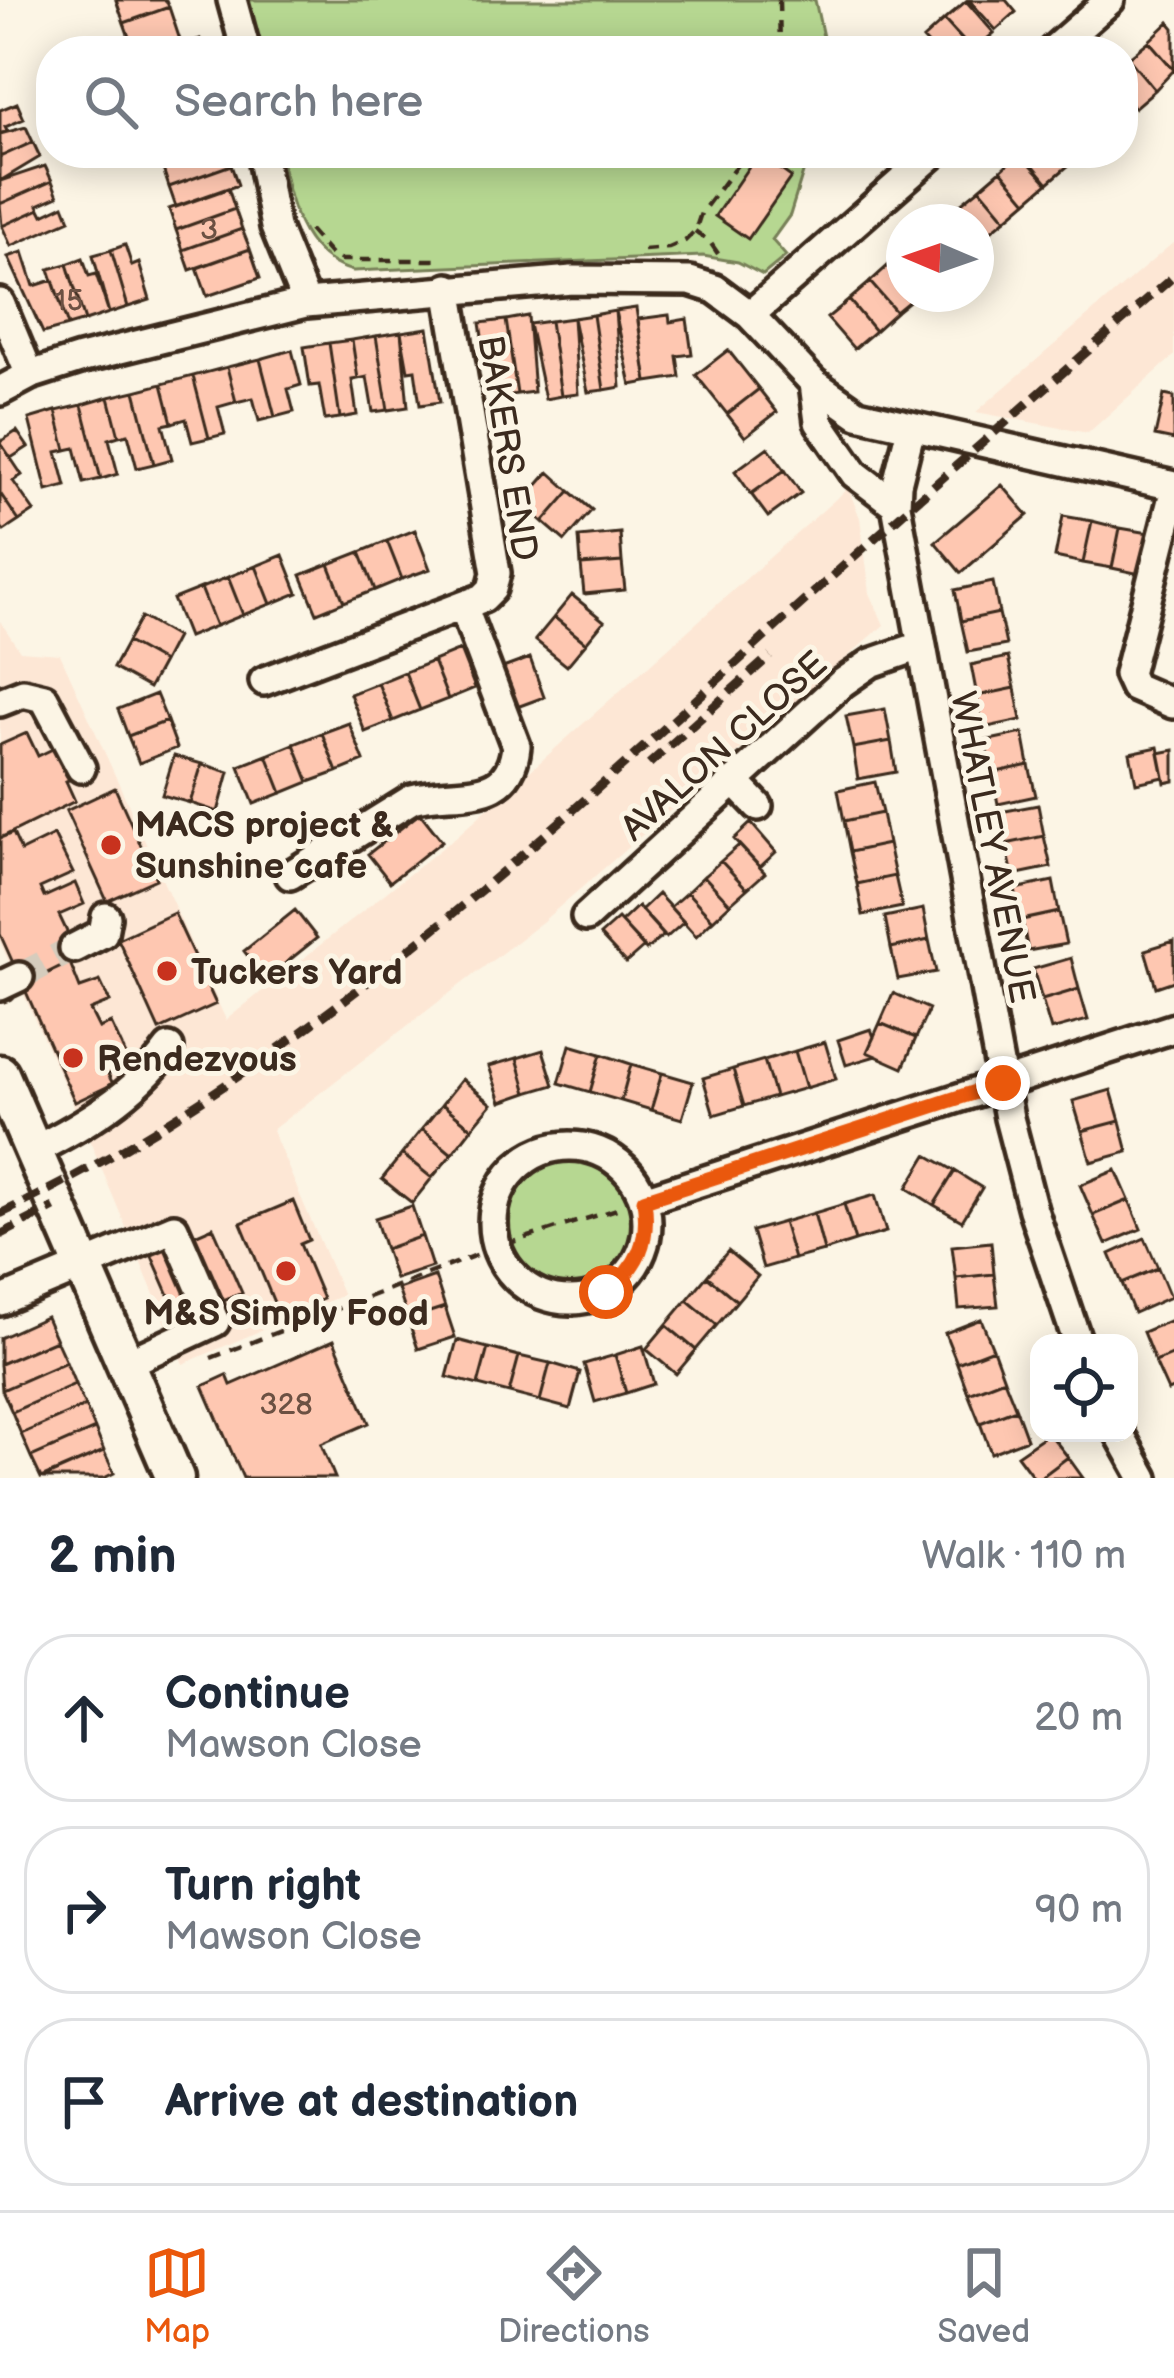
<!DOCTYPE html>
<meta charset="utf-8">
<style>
body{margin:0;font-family:"Balsamiq Sans",sans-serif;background:#f6f6f7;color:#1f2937}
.controls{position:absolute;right:36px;bottom:36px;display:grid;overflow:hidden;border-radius:24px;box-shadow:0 6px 30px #0003}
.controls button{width:108px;height:108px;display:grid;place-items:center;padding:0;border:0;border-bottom:3px solid #e0e1e3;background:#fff;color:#1f2937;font:60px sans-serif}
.compass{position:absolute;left:886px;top:204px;width:108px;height:108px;border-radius:50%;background:#fff;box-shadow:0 6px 30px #0003;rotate:272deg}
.stop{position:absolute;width:36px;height:36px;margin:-27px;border:9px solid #ea580c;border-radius:50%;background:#fff}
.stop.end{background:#ea580c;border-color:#fff;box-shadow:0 3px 12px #0008}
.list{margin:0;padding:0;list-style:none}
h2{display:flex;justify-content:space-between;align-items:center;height:156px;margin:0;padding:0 48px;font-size:51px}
h2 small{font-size:39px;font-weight:400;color:#747a83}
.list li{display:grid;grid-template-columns:78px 1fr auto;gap:36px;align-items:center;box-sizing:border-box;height:168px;margin:0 24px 24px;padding:0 24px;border:3px solid #e0e1e3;border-radius:48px}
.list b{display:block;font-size:45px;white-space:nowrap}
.list p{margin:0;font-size:39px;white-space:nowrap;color:#747a83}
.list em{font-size:39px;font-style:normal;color:#747a83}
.icon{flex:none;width:66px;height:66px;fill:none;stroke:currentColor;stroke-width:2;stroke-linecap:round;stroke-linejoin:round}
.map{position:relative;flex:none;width:1174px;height:1478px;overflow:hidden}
.search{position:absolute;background:#fff;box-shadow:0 6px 30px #0003;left:36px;right:36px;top:36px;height:132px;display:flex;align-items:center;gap:30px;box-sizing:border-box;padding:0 42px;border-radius:48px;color:#747a83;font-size:45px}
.sheet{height:732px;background:#fff}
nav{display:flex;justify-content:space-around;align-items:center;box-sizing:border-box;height:168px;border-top:3px solid #e0e1e3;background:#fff;font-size:33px;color:#747a83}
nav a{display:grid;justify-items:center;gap:6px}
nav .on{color:#ea580c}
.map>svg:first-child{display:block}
</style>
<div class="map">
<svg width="1174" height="1478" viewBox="0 0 1174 1478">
<rect width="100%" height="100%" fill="#fcf5e5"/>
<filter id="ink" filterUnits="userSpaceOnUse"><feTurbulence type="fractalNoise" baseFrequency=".00833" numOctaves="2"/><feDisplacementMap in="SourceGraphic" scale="24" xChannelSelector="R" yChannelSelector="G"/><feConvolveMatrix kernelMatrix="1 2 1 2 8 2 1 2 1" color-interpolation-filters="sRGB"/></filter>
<g filter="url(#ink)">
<path fill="#fde7d5" d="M1174,242V356L1088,433L976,412Z
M848,488L860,518L870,593L884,625L542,922L272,1130L343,1295L183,1364L95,1153L0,942V621L20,651L60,654L226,1020L457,836Z"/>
<path fill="#b6d791" stroke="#788058" stroke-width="3" d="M247,0H815L826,51H260Z
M280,153H809L790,215L772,240L786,256L763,275L738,262L703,256L353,271C300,257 289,200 280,153Z
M508 1223a62 62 0 1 1 124 0a62 62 0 1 1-124 0Z"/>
<path fill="#fec7b1" stroke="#3b2a1e" stroke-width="3" d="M116,0H166L169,7L124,23Z
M969,0H1006L1016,12L996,30Z
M966,1L994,33L973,51L944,20Z
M169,7L180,40L150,51H134L124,23Z
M944,20L972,51H934L923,39Z
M1169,22L1174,28V70L1149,41Z
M200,39L204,51H164Z
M1149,41L1174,70L1155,90L1128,58Z
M1128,58L1155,90L1134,108L1123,95V63Z
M17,103L24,119L5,127L7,131L0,134V110Z
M26,127L33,142L0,157V134Z
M33,142L40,157L0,181V157Z
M157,153H199L162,166Z
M199,153H227L231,165L169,187L162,166Z
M758,153L791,177L748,239L715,216Z
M1020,153L1048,183L1027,201L1001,170Z
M1023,153H1059L1069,165L1048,183Z
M231,165L238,185L176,207L169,187Z
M45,166L52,181L0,204V181Z
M1001,170L1027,201L1006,219L980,188Z
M52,181L58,196L38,205L40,209L2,226L0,204Z
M228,188L235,209L176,230L169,209Z
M980,188L1006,219L985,236L959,205Z
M64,205L70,220L11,246L2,226L40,209L43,215Z
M235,209L242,229L183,250L176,230Z
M242,229L250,249L190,270L183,250Z
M125,245L132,266L139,263L150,300L128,307L111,250Z
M250,249L260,278L207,296L197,268Z
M111,250L128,307L109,313L93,255Z
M23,252L34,286L53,280L68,326L43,333L8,257Z
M83,258L89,276L96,274L109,313L85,321L67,264Z
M891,263L904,278V294H918L896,312L870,282Z
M67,264L85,321L68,326L49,269Z
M870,282L896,312L875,331L849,300Z
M849,300L875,331L854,349L827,318Z
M636,308L647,382L631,385L615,311Z
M615,311L621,387L604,390L593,315Z
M593,315L604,390L588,392L573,318Z
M669,315L670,322L687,319L692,354L677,356L680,377L647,382L638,319Z
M528,316L534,392L517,394L506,320Z
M573,318L578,394L561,396L550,321Z
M506,320L517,394L501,397L496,361L486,363L480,323Z
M550,321L561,396L545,399L529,324Z
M428,328L440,402L420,405L415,370L408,371L401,332Z
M401,332L408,407L388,410L376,336Z
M376,336L388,410L373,412L367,377L358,379L352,340Z
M352,340L358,379L352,380L357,415L340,418L329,343Z
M329,343L340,418L325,420L319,385L310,386L304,347Z
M292,350L301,385L288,389L294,412L275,417L260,359Z
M728,350L759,389L727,414L696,375Z
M260,359L275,417L259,421L253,398L236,402L227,367Z
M227,367L236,402L218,407L225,434L209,438L193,376Z
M193,376L209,438L192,442L186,419L172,423L162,384Z
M162,384L172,423L163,425L172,459L154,464L135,391Z
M759,389L777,412L745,437L727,414Z
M135,391L154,464L137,468L128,434L119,436L109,397Z
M1164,395L1174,397V440L1155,436Z
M109,397L119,436L109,439L118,474L101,479L82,405Z
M82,405L101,479L84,483L75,448L66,450L56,411Z
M56,411L66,450L57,452L66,486L47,491L29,419Z
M17,431L28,447L11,458L0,442Z
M0,442L22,475L13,481L34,511L19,521L0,493Z
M768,447L785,470L751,494L735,471Z
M785,470L801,493L768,517L751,494Z
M549,472L570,491L543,522L522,503Z
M1002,485L1028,515L961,573L935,542Z
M570,491L592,510L565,541L543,522Z
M0,493L19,521L4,531L0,525Z
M1063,516L1092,521L1083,563L1055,557Z
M1092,521L1120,528L1112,568L1083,563Z
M1120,528L1149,533L1140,574L1112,568Z
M415,530L430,569L402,579L387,541Z
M620,533L622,562L581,565L579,537Z
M387,541L402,579L375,590L360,552Z
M360,552L375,590L344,602L329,564Z
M283,555L298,593L271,604L256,566Z
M622,562L625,590L584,594L581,565Z
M329,564L344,602L317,613L301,575Z
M256,566L271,604L243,615L228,577Z
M228,577L243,615L216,626L201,588Z
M993,582L999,613L961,621L955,590Z
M201,588L216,626L188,637L173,599Z
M572,595L604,621L586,643L554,617Z
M999,613L1006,645L968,652L961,621Z
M141,617L176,637L163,662L127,642Z
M554,617L586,643L567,666L535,640Z
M127,642L163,662L149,688L113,668Z
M460,650L475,688L448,699L433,661Z
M1008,657L1015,688L977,696L971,665Z
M530,658L544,697L517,707L503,668Z
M433,661L448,699L420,710L405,672Z
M405,672L420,710L393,721L378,683Z
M378,683L393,721L365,732L350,694Z
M1015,688L1021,720L983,728L977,696Z
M156,694L167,721L128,736L118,709Z
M885,709L891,741L853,748L846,716Z
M167,721L177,748L139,763L128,736Z
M349,723L364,761L337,772L322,733Z
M27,733L38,756L61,745L76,777L66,781L75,801L0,838V745Z
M322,733L337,772L309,782L294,744Z
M1023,733L1029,765L992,773L985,741Z
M891,741L896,772L858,779L853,748Z
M294,744L309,782L282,793L267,755Z
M1158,747L1164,777L1136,783L1130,753Z
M1174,750V781L1165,783L1159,753Z
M267,755L282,793L254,804L239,766Z
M174,756L202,764L190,803L162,795Z
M202,764L229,772L218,812L190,803Z
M1029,765L1036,796L998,804L992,773Z
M875,782L882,813L844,821L838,790Z
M115,788L156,879L107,901L66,811Z
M1038,805L1044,836L1006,844L1000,812Z
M420,813L442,841L390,882L368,854Z
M420,813L442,841L390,882L368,854Z
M882,813L888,844L850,852L844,821Z
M751,823L776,852L760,867L734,839Z
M13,833L21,851L54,835L73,873L40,888L44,897L75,883L84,904L59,915L79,957L23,985L0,934V838Z
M1044,836L1051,867L1013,875L1006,844Z
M888,844L895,876L857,884L850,852Z
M739,845L765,873L747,889L721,861Z
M721,861L747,889L730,904L704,876Z
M704,876L730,904L713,920L687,892Z
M895,876L902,907L863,915L857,884Z
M1053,881L1059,912L1022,920L1015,889Z
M687,892L713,920L696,936L670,907Z
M658,894L684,922L666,938L641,910Z
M638,906L664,935L646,950L621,922Z
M923,909L929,940L891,948L885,917Z
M295,910L317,938L266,979L244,951Z
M295,910L317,938L266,979L244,951Z
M1059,912L1066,944L1028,951L1022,920Z
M174,913L216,1004L159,1030L118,939Z
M618,919L644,947L626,963L600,935Z
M929,940L936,972L898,979L891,948Z
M1174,941V981L1156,987L1145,950Z
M1071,958L1079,989L1042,1000L1033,969Z
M70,963L80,988L100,981L110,1002L90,1010L99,1028L111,1023L130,1064L108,1074L113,1084L75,1102L23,985Z
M1079,989L1088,1020L1051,1030L1042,1000Z
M893,993L929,1009L916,1038L880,1023Z
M880,1023L916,1038L903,1068L867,1052Z
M871,1029L874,1037L867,1052L876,1056L846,1065L838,1040Z
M825,1042L836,1079L806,1088L795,1051Z
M570,1045L601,1054L590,1092L559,1083Z
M543,1050L554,1085L527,1093L517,1058Z
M795,1051L806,1088L775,1097L764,1060Z
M601,1054L631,1064L621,1101L590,1092Z
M517,1058L527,1093L501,1102L489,1066Z
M764,1060L775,1097L744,1106L733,1069Z
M631,1064L662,1073L651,1110L621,1101Z
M733,1069L744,1106L714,1115L703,1078Z
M662,1073L693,1082L682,1119L651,1110Z
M462,1079L492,1104L472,1128L442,1104Z
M1111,1090L1120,1121L1082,1131L1073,1101Z
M442,1104L472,1128L452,1154L422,1129Z
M1120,1121L1128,1152L1091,1162L1082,1131Z
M422,1129L452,1154L432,1178L402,1154Z
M402,1154L432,1178L412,1203L382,1179Z
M927,1155L955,1171L934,1205L907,1188Z
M1116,1170L1129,1200L1093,1215L1080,1185Z
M955,1171L982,1188L962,1221L934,1205Z
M875,1195L886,1232L855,1241L844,1204Z
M1129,1200L1141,1229L1106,1244L1093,1215Z
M293,1201L309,1240L300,1244L323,1299L280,1317L241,1223Z
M844,1204L855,1241L824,1251L814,1213Z
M412,1206L422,1236L385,1249L375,1218Z
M814,1213L824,1251L794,1259L783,1222Z
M783,1222L794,1259L763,1268L752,1231Z
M213,1227L242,1293L180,1320L151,1254Z
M422,1236L432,1267L395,1279L385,1249Z
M1145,1238L1158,1268L1122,1283L1110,1254Z
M991,1242L994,1274L956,1278L952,1246Z
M728,1251L758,1276L737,1301L707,1276Z
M1158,1268L1170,1297L1134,1313L1122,1283Z
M994,1274L998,1306L959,1309L956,1278Z
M435,1276L445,1307L408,1319L398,1289Z
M707,1276L737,1301L717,1325L687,1300Z
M687,1300L717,1325L696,1350L666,1325Z
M445,1307L455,1337L418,1349L408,1319Z
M46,1317L56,1340L0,1364V1338Z
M981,1319L993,1349L957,1363L945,1333Z
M1174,1319V1354L1155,1362L1143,1332Z
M666,1325L696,1350L676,1374L646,1349Z
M56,1340L66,1362L2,1390L0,1364Z
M334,1340L369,1423L321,1444L335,1478H243L203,1386L227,1375L231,1385Z
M457,1340L488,1348L478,1385L447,1377Z
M643,1346L654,1384L626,1393L615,1355Z
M488,1348L519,1356L509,1393L478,1385Z
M993,1349L1004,1379L968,1393L957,1363Z
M1174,1354V1388L1168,1391L1155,1362Z
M615,1355L626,1393L595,1402L584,1364Z
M519,1356L550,1363L540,1401L509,1393Z
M66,1362L75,1384L12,1412L2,1390Z
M550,1363L580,1372L570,1409L540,1401Z
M1004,1379L1016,1409L980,1423L968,1393Z
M75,1384L85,1406L21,1434L12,1412Z
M85,1406L95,1429L31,1457L21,1434Z
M1016,1409L1027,1439L991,1453L980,1423Z
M95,1429L104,1451L41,1478L31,1457Z
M1049,1433L1068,1457L1040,1478H1034L1017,1455Z
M104,1451L114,1473L104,1478H43Z
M1068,1457L1083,1478H1040Z"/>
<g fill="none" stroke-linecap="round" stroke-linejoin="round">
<path stroke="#d5ccbd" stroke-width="27" stroke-dasharray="27 14" stroke-linecap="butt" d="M19,977L74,948"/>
<defs>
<path id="minor" d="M232,0L246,51
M1052,51L1110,0
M261,153L275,227L306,303
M0,303L30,375
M750,315L934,153
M814,383L819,422L855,474L896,505
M0,391L30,375L80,359L306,303L572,280L690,281L715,289L750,315L814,383L858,414L1174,486
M911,428L897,484L896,505L1009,1118L1033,1210L1078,1343
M264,681L483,598L492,589L496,573L448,288
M0,702L23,693L44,698L81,768
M1173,704L1134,687L1128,674L1174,492
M734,781L758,806
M290,875L412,799C455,787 510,808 516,746L463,606
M586,917L842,683L871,663L920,646
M74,948L103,933L106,917
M0,986L19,977
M493 1223a77 77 0 1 1 154 0a77 77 0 1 1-154 0Z
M33,1151C84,1125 135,1095 169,1048
M644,1200L1174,1028
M0,1301L174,1228L215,1322L125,1364
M1119,1433L1144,1478"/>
<path id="major" d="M0,1074L175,1478"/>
</defs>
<use href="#minor" stroke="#3b2a1e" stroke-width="36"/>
<use href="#major" stroke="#3b2a1e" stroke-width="45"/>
<path stroke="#3b2a1e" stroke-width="4.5" stroke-dasharray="12 9" stroke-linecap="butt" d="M779,0L780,51
M309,230L331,255L342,260H441
M695,231L710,242L723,261
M644,250L669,248L685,241L695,231L701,213L746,153
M211,1358L497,1247L617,1209"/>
<use href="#minor" stroke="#fcf5e5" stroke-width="27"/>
<use href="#major" stroke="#fcf5e5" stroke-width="36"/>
<path stroke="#3b2a1e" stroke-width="9" stroke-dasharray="18 9" stroke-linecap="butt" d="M649,764L770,656
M0,1214C284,1079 514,865 745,655C886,526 1030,401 1174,276
M0,1235L54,1207"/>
</g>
</g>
<g fill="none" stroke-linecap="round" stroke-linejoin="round" filter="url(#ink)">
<path stroke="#ea580c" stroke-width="15" d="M606,1292C639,1266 650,1241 644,1200L1003,1083"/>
</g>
<g fill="#c8321e" stroke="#fcf5e5" stroke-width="4.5">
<circle cx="111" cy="845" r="12"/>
<circle cx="167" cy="971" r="12"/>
<circle cx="73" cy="1058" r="12"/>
<circle cx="286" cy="1271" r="12"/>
</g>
<g text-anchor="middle" stroke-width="10" stroke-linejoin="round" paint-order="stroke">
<g font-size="30" fill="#6c5143">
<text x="209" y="239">3</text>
<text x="69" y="310">15</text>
<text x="286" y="1414">328</text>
</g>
<g font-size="36" fill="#3b2a1e" stroke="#fcf5e5">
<text transform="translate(509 448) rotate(81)" y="13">BAKERS END</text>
<text transform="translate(723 745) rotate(-42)" y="13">AVALON CLOSE</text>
<text transform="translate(994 847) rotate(79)" y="13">WHATLEY AVENUE</text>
</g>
<g font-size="36" font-weight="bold" fill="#3b2a1e" stroke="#fcf5e5" text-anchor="start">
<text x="135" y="837">MACS project &amp;<tspan x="135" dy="41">Sunshine cafe</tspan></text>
<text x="191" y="984">Tuckers Yard</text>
<text x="97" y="1071">Rendezvous</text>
<text x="286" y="1325" text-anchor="middle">M&amp;S Simply Food</text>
</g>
</g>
</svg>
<div class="controls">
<button><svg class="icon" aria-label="locate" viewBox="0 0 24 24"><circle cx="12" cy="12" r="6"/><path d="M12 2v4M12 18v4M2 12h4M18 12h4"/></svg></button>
</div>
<svg class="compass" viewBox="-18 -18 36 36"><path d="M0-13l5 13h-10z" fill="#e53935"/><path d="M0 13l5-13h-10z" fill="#747a83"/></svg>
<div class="stop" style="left:606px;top:1292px"></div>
<div class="stop end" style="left:1003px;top:1083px"></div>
<div class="search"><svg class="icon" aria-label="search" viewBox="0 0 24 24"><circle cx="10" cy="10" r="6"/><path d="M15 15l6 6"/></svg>Search here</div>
</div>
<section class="sheet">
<h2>2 min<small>Walk · 110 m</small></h2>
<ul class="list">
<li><svg class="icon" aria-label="ahead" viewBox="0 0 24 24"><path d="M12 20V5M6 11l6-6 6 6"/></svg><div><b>Continue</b><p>Mawson Close</p></div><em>20 m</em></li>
<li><svg class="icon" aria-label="right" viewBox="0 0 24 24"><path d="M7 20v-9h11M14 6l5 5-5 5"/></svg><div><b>Turn right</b><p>Mawson Close</p></div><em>90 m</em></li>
<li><svg class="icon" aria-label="arrive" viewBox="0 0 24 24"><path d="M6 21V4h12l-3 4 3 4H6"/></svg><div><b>Arrive at destination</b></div></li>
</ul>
</section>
<nav>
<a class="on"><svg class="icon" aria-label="map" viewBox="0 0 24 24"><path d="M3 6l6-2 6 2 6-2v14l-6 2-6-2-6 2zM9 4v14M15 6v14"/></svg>Map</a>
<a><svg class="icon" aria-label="directions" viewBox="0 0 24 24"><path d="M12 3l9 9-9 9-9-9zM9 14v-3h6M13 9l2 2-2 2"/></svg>Directions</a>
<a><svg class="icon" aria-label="saved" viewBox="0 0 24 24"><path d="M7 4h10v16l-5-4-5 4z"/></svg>Saved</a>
</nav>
